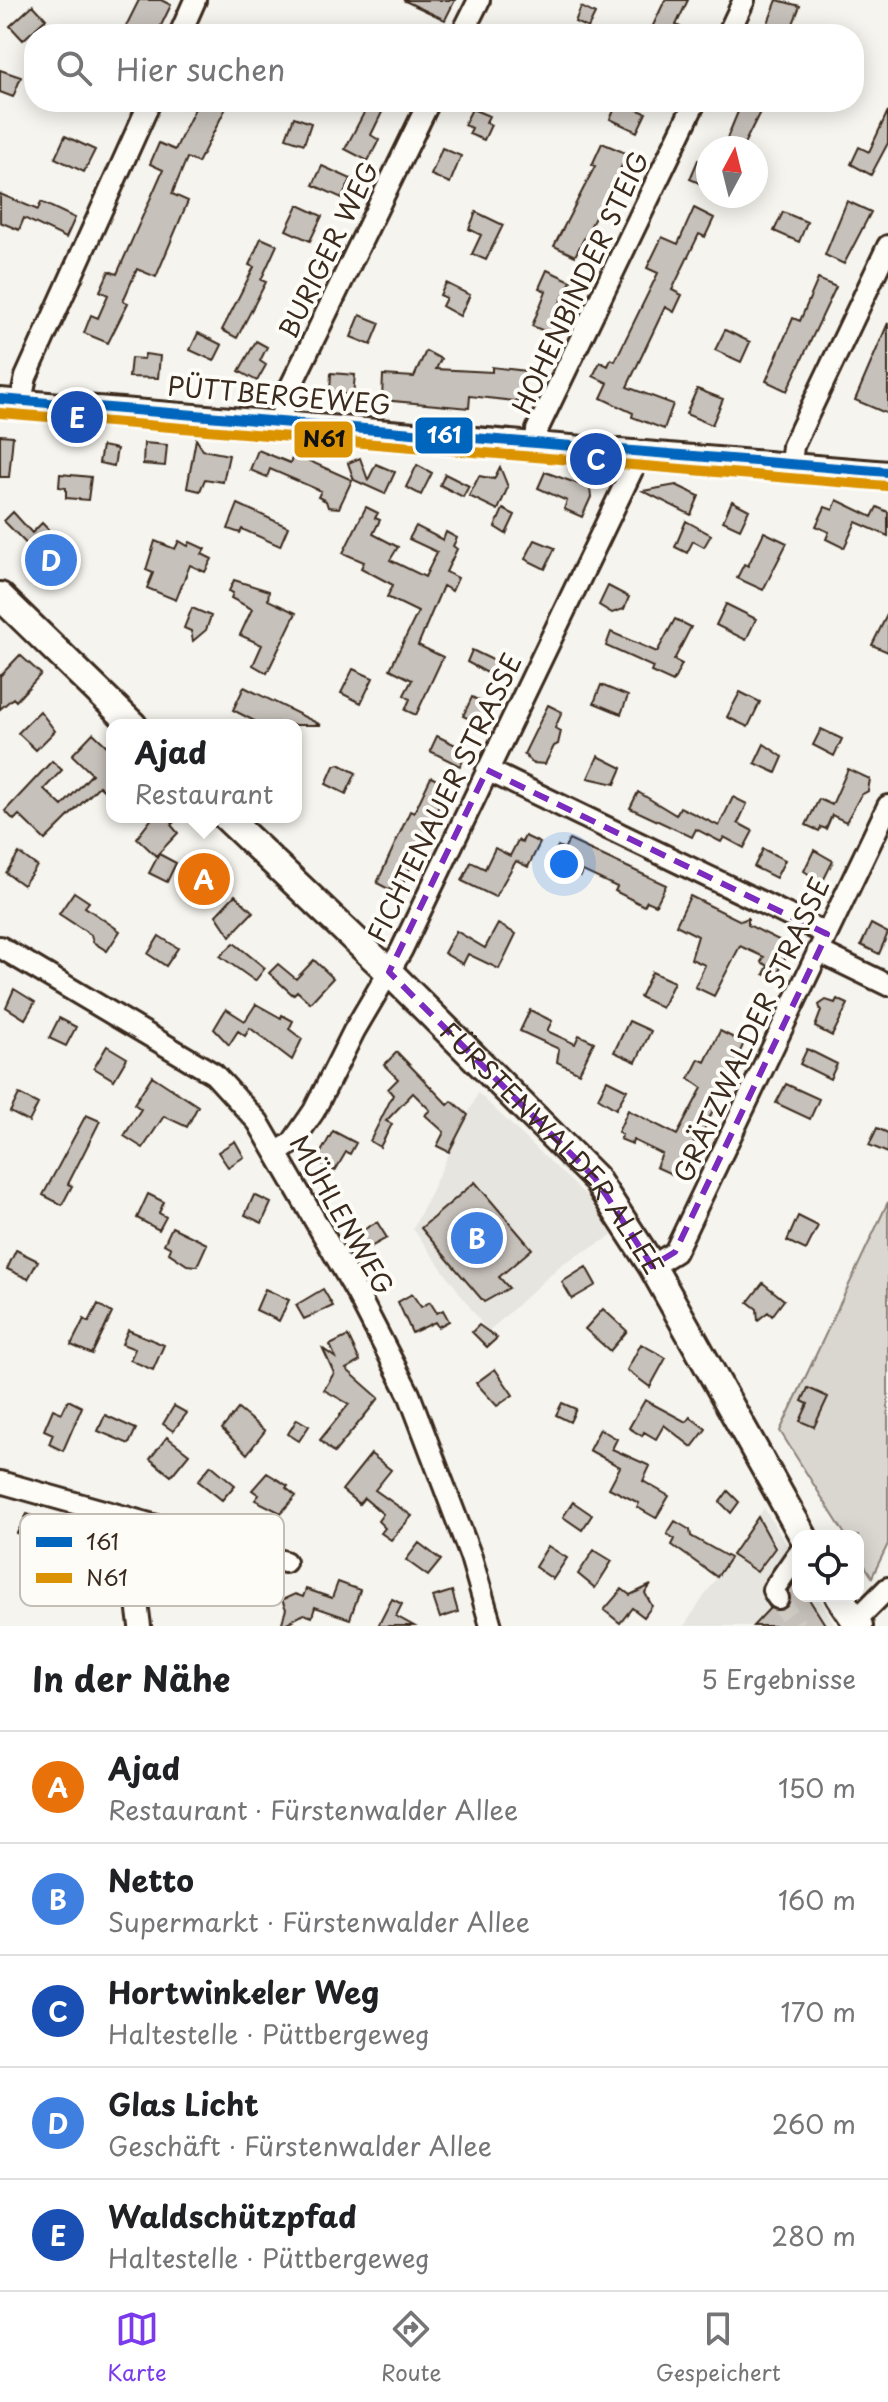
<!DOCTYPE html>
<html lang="de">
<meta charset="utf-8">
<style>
body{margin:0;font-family:"Playpen Sans",sans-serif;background:#f6f6f6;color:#202124}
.controls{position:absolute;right:24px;bottom:24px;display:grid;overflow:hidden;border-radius:16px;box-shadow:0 4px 20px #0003}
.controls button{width:72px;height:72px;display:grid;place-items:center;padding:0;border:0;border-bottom:2px solid #e0e0e0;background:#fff;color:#202124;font:40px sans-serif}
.compass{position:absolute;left:696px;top:136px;width:72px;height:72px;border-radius:50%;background:#fff;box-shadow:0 4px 20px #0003;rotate:7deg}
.you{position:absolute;left:564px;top:864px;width:28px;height:28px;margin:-20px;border:6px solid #fff;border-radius:50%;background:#1a73e8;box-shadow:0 0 0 12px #1a73e833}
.badge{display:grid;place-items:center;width:52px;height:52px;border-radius:50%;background:#7c3aed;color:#fff;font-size:26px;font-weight:700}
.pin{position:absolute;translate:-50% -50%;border:4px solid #fff;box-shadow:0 2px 8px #0006}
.popup{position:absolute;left:106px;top:719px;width:196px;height:104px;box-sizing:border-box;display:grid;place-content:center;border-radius:16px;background:#fff;filter:drop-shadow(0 2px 6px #0005);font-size:26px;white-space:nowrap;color:#757577}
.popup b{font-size:30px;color:#202124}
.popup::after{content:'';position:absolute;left:50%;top:100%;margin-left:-16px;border:16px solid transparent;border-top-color:#fff}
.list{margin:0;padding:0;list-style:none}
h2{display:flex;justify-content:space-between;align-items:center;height:104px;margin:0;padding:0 32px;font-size:34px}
h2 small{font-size:26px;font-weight:400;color:#757577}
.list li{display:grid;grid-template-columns:52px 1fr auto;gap:24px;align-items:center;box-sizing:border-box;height:112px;padding:0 32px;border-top:2px solid #e0e0e0}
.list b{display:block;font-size:30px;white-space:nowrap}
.list p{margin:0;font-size:26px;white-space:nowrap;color:#757577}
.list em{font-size:26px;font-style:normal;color:#757577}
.icon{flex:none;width:44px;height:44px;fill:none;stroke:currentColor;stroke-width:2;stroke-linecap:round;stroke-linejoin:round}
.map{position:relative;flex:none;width:888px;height:1626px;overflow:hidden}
.search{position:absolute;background:#fff;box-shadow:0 4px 20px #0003;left:24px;right:24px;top:24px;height:88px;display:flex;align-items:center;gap:20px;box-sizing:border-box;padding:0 28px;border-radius:32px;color:#757577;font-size:30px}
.sheet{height:664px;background:#fff}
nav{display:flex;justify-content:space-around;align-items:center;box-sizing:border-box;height:112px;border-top:2px solid #e0e0e0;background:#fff;font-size:22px;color:#757577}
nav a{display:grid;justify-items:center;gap:4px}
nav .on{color:#7c3aed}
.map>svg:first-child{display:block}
</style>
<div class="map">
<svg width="888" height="1626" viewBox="0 0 888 1626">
<rect width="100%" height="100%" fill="#f5f4ee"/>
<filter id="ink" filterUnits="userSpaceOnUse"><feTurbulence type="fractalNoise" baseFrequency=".0125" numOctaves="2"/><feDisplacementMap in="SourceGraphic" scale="16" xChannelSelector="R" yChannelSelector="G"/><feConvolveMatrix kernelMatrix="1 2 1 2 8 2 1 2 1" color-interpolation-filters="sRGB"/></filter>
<g filter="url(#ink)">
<path fill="#e7e5df" d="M478,1093L595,1204L612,1236L562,1264L488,1332L413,1229Z
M764,1508L798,1563V1596H818L836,1626H684Z"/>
<path fill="#dad6d0" stroke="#8a8077" stroke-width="2" d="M888,1202V1544L872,1577L858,1555V1536H846L780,1431Z"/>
<path fill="#c7c1bb" stroke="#3b2a1e" stroke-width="2" d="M139,0H161L171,5L157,34H122Z
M403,0H455L445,20Z
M665,0H688L676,25L694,34H649Z
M777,0L800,6L789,34L766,28Z
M33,5L46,19L23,40L10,26Z
M581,7L595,14L588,28L575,22Z
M0,70L21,77L13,97L0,92Z
M198,102H229L198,163L187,158L172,194L188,201L156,277L137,269L123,301L128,303L108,343L84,333L91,315L98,318L108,295L100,291L109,271L117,274L163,170L150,164L159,143L175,150Z
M344,102H387L371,135L379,140L368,161L345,149L365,111Z
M618,102L646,113L637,132L610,119Z
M742,102H765L742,148H723Z
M472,109L489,116L486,122L491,125L484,140L469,134L472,128L464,125Z
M888,111V143L871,175L851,164L859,147L869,152Z
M294,117L311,123L304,144L286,138Z
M65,136L95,150L84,172L55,158Z
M602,143L628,154L575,256L554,246L595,166L592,165Z
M442,148L461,156L450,183L431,175Z
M698,160L708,164V187L690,179Z
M322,166L351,179L342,198L313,185Z
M0,194L38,210L41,202L75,218L66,238L24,218L19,230L0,222Z
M847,201L871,212L844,264L825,255Z
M298,205L322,216L310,241L286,230Z
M694,208L714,218L705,237L699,234L672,290L682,295L674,312L665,307L627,387L673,404L664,429L632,417L633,413L601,398L608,383L593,376L600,362L608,366L611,359L615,361L658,273L647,268L662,237L678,244Z
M476,212L503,225L486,260L472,254L481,235L469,229Z
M783,212L807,222L799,242L774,231Z
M261,238L277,245L261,280L266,282L237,338L222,330L254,267L249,265Z
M547,270L571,281L556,311L563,314L554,335L532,326L546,291L539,288Z
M818,279L836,287L787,391L766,381L793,318L800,321Z
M446,283L470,295L460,316L442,306L446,298L440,295Z
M360,315L380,323L371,345L351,337Z
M888,323V414L855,400Z
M725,330L750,342L741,362L715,350Z
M198,333L222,345L214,361L190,350Z
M256,341L267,347L260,361L266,365L257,381L239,371Z
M426,351L441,359L436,369L492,372V367L526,371L523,402L470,396L469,408L382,400L383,375L414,377Z
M145,354L160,356L158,378L129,377L131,358L144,359Z
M331,373L355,375L353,395L330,393Z
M697,389L723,399L712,425L686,414Z
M0,435L13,436L9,477H0Z
M196,439L203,450L229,455L223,482L205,479L200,491L187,488Z
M144,443L167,445L165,466L143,464Z
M102,446L117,449L114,466L99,463Z
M258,450L290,463L294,454L352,480L339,508L328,507L326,501L318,497L321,491L270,469L267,477L250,470Z
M360,458L368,480L376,464L395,472L385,494L354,480L348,463Z
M417,465L432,473L421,495L406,487Z
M500,467L508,487L498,510L469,496L479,476L494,479Z
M545,472L590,488L591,497L582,517L564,509L567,501L538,488Z
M60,474L91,477L88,500L66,498V488L59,487Z
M445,474L469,486L463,497L440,485Z
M676,485L699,496L691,515L643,491Z
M837,500L872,517L877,507L888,512V536L856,522L844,548L826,539L829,532L816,526L825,507L833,510Z
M732,501L749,510L740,529L723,521Z
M238,504L288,527L280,546L242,529L240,533L228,529Z
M366,507L378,513L375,518L380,520L373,534L398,547L390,560L425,577L437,552L409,539L416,526L443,540L446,532L457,538L453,546L457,549L446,572L458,578L452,591L443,586L418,645L443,657L416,715L405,710L410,699L404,695L412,680L390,669L418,612L387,597L393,585L361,568L364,562L343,553Z
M503,509L515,515L506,534L495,527Z
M13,512L32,533L42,523L71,553L53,571L4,521Z
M686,521L711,535L704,547L693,541L687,553L675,547Z
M764,532L787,543L763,590L737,578L744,564L748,566Z
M535,540L555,548L545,569L525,559Z
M155,541L175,549L179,541L188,546L190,542L205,549L202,554L212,559L205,572L190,565L176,600L147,588L153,573L146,570Z
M234,580L269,591L268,600L296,613L267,673L253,665L262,645L240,635L252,609L231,598L233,593L229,591Z
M608,586L629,597L624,609L612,613L599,605Z
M726,604L756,619L746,640L716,625Z
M192,608L211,616L206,630L193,641L191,631L184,628Z
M888,613V652L872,645Z
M675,619L691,627L674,660L682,664L673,682L651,672L653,667L606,646L611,632L657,652Z
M472,650L499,663L493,676L467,662Z
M20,655L41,674L16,701L13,698L0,709V676Z
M353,669L373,678L361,703L341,693Z
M601,685L628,696L621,714L594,703Z
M244,687L321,725H262L233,710Z
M740,692L760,702L748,727L727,717Z
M472,697L489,706L480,724L463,716Z
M548,705L562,712L555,728L561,731L558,744L554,746L545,764L532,763L524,754Z
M40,711L55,731L36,750L18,733Z
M821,729L842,739L834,756L813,745Z
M93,733L112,751V798L99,786L45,840L19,815L14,820L5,811L52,761L62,770L44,789L62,806L92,774L72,755Z
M437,736L468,751L460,766L430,751Z
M764,744L783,757L776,773L755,763Z
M598,756L622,768L615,784L588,778Z
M339,764L356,773L346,794L326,784L334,766Z
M848,769L870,779L868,791L861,795L846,822L832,815L826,829L821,827L819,831L806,825L819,799L832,805Z
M431,777L448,786L398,894L377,883L410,811L414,813Z
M638,792L676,815L680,807L719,826L733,797L747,804L738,823L753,831L744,848L724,837L721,842L696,829L692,837L630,808Z
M153,817H179L171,825L178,833L156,856L137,838Z
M525,836L540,843L528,867L516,861L495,897L462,881L471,862L485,869L495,848L510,856L518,840L522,842Z
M569,840L666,885L656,905L647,901L644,906L615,891L617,887L583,871L581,876L551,860L558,846L564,849Z
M763,849L785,860L776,878L754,867Z
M814,850L833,861L824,879L819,881L804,871Z
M19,853L37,866L23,885L6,873Z
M159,854L176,863L167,882L149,873Z
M206,861L221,877L202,896L186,881Z
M74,892L89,902L85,907L120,931L107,951L93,942L91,935L59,914Z
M235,895L253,912L230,936L216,915Z
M690,896L741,921L748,918V925L791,946L775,979L764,974L768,966L761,962L764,957L740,946L714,996L695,987L705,965L691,959L698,936L676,925Z
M498,924L516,934L499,969L468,954L463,964L444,953L456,931L485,948Z
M871,924L888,933L879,954L861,945Z
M159,936L178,948L166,966L148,954Z
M234,943L265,968L255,981L220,956Z
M314,960L333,978L310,1003L297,991L293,995L269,973L278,964L296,979Z
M652,972L674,982L662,1008L640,997Z
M14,989L35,1002L25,1019L6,1007Z
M837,999L848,1004L832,1036L815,1027L821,1011L819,1005L826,1000L835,1003Z
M256,1004L281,1018L282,1015L293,1021L289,1029L302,1039L292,1060L250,1028L245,1036L238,1031L229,1045L214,1029L226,1009L245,1021Z
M530,1010L552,1021L547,1031L575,1044L579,1035L594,1042L579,1073L557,1062L559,1049L520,1031Z
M59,1018L76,1027L66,1046L49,1038Z
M629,1021L651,1031L636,1062L614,1052Z
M720,1031L744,1043L698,1143L694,1141L678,1177L656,1167L662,1154L633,1140L632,1144L620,1139L622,1135L618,1132L628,1110L677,1135L702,1088L689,1079L699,1059L705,1062Z
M107,1046L127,1058L114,1080L94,1068Z
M807,1049L837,1064L830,1079L800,1064Z
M397,1052L448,1105L452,1101L468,1115L449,1152L437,1146L444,1132L425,1115L430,1110L413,1093L386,1121L392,1124L380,1147L370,1141L393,1095L388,1089L398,1079L384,1065Z
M152,1076L198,1106L187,1127L164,1116L143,1148L124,1136L141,1109L134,1104Z
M607,1080L627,1090L616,1109L598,1098Z
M786,1084L819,1099L810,1119L776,1103Z
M19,1094L38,1104L29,1122L10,1112Z
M86,1115L100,1121L68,1184L72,1186L62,1205L43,1195Z
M877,1128L888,1133V1153L869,1145Z
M333,1131L356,1143L350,1154L346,1152L335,1171L316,1161Z
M235,1141L244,1157L228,1167L218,1152Z
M475,1182L532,1249L499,1277L509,1288L484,1302L421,1228Z
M148,1194L164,1202L159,1213L166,1217L159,1230L137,1218Z
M254,1195L271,1203L262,1223L245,1215Z
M798,1216L818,1226L806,1250L787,1241Z
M377,1222L387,1238L367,1249L358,1233Z
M172,1227L207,1244L197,1266L187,1265L169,1253L171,1248L164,1244Z
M16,1250L38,1261L28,1279L7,1269Z
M586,1267L596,1285L572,1299L562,1282Z
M763,1283L784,1300L772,1316L768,1312L758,1320L757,1309L748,1302Z
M265,1289L289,1300L279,1321L256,1310Z
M323,1289L333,1306L304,1319L296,1305Z
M412,1294L421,1307L430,1302L437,1313L443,1310L449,1321L438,1327L435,1322L412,1333L398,1302Z
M98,1304L112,1313L92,1354L71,1345L84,1319L89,1322Z
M603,1309L627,1331L610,1351L585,1329Z
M479,1325L497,1338L487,1347L472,1332Z
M128,1330L164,1345L153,1370L130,1360L135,1349L122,1344Z
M348,1336L360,1361L346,1369L379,1398L334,1453L320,1440L349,1404L324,1390L334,1373L323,1349L336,1358L330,1345Z
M641,1344L666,1358L650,1387L627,1370Z
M495,1369L513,1395L497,1406L476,1383Z
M808,1388L828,1397L814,1427L800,1421L808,1404L802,1401Z
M68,1400L82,1407L63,1451L49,1444L53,1434L44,1430L53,1409L62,1413Z
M645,1400L686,1422L690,1417L706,1429L692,1447L664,1425L656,1439L644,1432L642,1436L629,1428Z
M562,1403L576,1409L570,1422L556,1415Z
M174,1406L187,1413L173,1431L163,1424Z
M238,1409L265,1431L247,1454L222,1429Z
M105,1415L136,1429L129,1444L98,1431Z
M297,1419L309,1426L299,1441L288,1434Z
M600,1429L617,1439L612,1449L650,1466L643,1481L669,1496L656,1518L637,1507L639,1503L609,1488L620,1467L589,1450Z
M167,1437L189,1454L171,1476L150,1459Z
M371,1454L391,1470L375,1490L412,1516L391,1540L381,1533L385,1528L378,1521L383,1514L364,1498L359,1504L342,1490Z
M211,1465L235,1485L222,1500L198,1481Z
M267,1473L288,1486L286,1488L296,1496L281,1513L255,1500L259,1495L252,1490Z
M728,1491L739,1502L731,1513L720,1502Z
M573,1502L592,1515L582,1530L563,1517Z
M27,1514L91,1536L86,1551L17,1533Z
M758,1517L775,1548L757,1572L732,1555Z
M675,1521L690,1530L691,1536L730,1558L717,1577L672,1545L675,1539L667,1534Z
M419,1543L441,1560L428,1576L406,1560Z
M548,1546L567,1558L553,1579L535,1567Z
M167,1548H179L182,1553L228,1567L222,1586L160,1575L157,1559Z
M594,1550L612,1561L595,1588L578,1574Z
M251,1572L275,1579L271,1591L248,1585Z
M798,1577V1596H807L826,1626H753L770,1608L779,1611L789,1605V1590Z
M338,1582L360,1590L350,1619L315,1607L312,1617L304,1614L281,1626L286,1609L282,1600L295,1594L303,1597L306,1589L332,1598Z
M651,1585L645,1593L652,1606L644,1617L632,1608L620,1623L604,1610L622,1589L630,1595Z
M452,1591L458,1612L440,1618L433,1597Z
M392,1599L402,1604L396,1616L414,1626H378Z"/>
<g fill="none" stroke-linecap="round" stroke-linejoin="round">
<path stroke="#d0ccc4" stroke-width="20" stroke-dasharray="20 10" stroke-linecap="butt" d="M778,1598L796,1626"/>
<defs>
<path id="minor" d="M180,34L195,0
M462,34L479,0
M728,34L744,0
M0,399L888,472
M21,401L26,377L150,102
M280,422L286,396L429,102
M536,443L537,430L695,102
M791,465L793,446L888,246
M487,770L827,934
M0,947L214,1074L258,1122L357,1293L409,1394L471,1557L491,1626
M818,951L888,985
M276,1153L292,1143L314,1111L354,1031L401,951L633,468L636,451
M652,1266L675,1252L888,806
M0,1482L285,1562
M126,1517L140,1626
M778,1598L773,1590L798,1554
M855,1621L888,1588"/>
<g id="major">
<path d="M0,596L133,725"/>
<path id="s1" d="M226,817L389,972L595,1178L652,1266L803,1536"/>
<path d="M839,1596L859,1626"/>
</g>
</defs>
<use href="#minor" stroke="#3b2a1e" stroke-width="26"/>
<use href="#major" stroke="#3b2a1e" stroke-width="32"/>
<use href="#minor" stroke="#fdfcf7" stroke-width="20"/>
<use href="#major" stroke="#fdfcf7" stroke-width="26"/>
<defs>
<path id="bus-1" d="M0,399L888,472"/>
<path id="bus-2" d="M0,413L887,486"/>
</defs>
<use href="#bus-1" stroke="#fdfcf7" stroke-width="16"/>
<use href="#bus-2" stroke="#fdfcf7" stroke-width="16"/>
<use href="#bus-1" stroke="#0065bd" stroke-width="10"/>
<use href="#bus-2" stroke="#db9304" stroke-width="10"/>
</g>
</g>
<path fill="none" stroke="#7b2cbf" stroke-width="6" stroke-dasharray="16 10" stroke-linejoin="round" d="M487,770L827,934L675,1252L652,1266L595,1178L389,972Z"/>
<g text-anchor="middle" stroke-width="8" stroke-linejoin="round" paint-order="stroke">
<g font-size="26" fill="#3b2a1e" stroke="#fdfcf7">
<text transform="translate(329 250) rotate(-64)" y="9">BURIGER WEG</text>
<text transform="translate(581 283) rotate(-65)" y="9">HOHENBINDER STEIG</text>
<text transform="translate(279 396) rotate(5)" y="9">PÜTTBERGEWEG</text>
<text transform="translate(445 798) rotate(-64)" y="9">FICHTENAUER STRASSE</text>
<text transform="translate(752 1030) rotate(-65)" y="9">GRÄTZWALDER STRASSE</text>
<text dy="9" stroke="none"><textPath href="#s1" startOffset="466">FÜRSTENWALDER ALLEE</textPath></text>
<text transform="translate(341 1215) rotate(60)" y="9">MÜHLENWEG</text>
</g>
</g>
<rect x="20" y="1514" width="264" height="92" rx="12" fill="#fdfcf7" stroke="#c3bdb6" stroke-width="2"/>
<rect x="36" y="1537" width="36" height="10" fill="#0065bd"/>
<rect x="36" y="1573" width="36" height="10" fill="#db9304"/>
<g font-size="22" fill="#3b2a1e">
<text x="86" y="1550">161</text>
<text x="86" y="1586">N61</text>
</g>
<g stroke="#fdfcf7" stroke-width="3">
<rect x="414" y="416" width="60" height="39" rx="8" fill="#0065bd"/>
<rect x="293" y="420" width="61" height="39" rx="8" fill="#db9304"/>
</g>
<g font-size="22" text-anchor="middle" font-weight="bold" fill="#fff">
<text x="444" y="443">161</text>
</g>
<g font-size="22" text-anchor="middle" font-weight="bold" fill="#111">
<text x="324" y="447">N61</text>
</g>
</svg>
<div class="controls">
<button><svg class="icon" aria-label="locate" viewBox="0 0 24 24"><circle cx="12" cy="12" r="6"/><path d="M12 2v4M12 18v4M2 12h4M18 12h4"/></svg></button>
</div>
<svg class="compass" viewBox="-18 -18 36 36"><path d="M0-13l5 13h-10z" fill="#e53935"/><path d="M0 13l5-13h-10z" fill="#757577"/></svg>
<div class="you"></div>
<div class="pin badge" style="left:204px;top:879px;background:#e8710a">A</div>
<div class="popup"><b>Ajad</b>Restaurant</div>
<div class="pin badge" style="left:477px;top:1238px;background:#3f7fe0">B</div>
<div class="pin badge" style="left:596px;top:459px;background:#1a4fb4">C</div>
<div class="pin badge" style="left:51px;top:560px;background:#3f7fe0">D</div>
<div class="pin badge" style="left:77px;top:417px;background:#1a4fb4">E</div>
<div class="search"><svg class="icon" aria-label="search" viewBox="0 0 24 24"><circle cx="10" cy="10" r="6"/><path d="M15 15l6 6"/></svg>Hier suchen</div>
</div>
<section class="sheet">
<h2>In der Nähe<small>5 Ergebnisse</small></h2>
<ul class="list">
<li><span class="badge" style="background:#e8710a">A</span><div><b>Ajad</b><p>Restaurant · Fürstenwalder Allee</p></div><em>150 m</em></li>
<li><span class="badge" style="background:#3f7fe0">B</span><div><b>Netto</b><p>Supermarkt · Fürstenwalder Allee</p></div><em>160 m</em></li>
<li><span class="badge" style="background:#1a4fb4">C</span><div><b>Hortwinkeler Weg</b><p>Haltestelle · Püttbergeweg</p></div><em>170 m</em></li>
<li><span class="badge" style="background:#3f7fe0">D</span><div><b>Glas Licht</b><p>Geschäft · Fürstenwalder Allee</p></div><em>260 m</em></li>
<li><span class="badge" style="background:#1a4fb4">E</span><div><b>Waldschützpfad</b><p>Haltestelle · Püttbergeweg</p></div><em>280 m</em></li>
</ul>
</section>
<nav>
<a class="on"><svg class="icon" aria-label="map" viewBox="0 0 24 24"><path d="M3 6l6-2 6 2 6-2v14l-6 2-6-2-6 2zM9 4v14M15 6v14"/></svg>Karte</a>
<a><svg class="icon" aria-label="directions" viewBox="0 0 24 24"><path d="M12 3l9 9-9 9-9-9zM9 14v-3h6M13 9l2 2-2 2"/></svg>Route</a>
<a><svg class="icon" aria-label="saved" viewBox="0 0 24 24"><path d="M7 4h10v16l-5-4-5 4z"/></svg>Gespeichert</a>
</nav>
